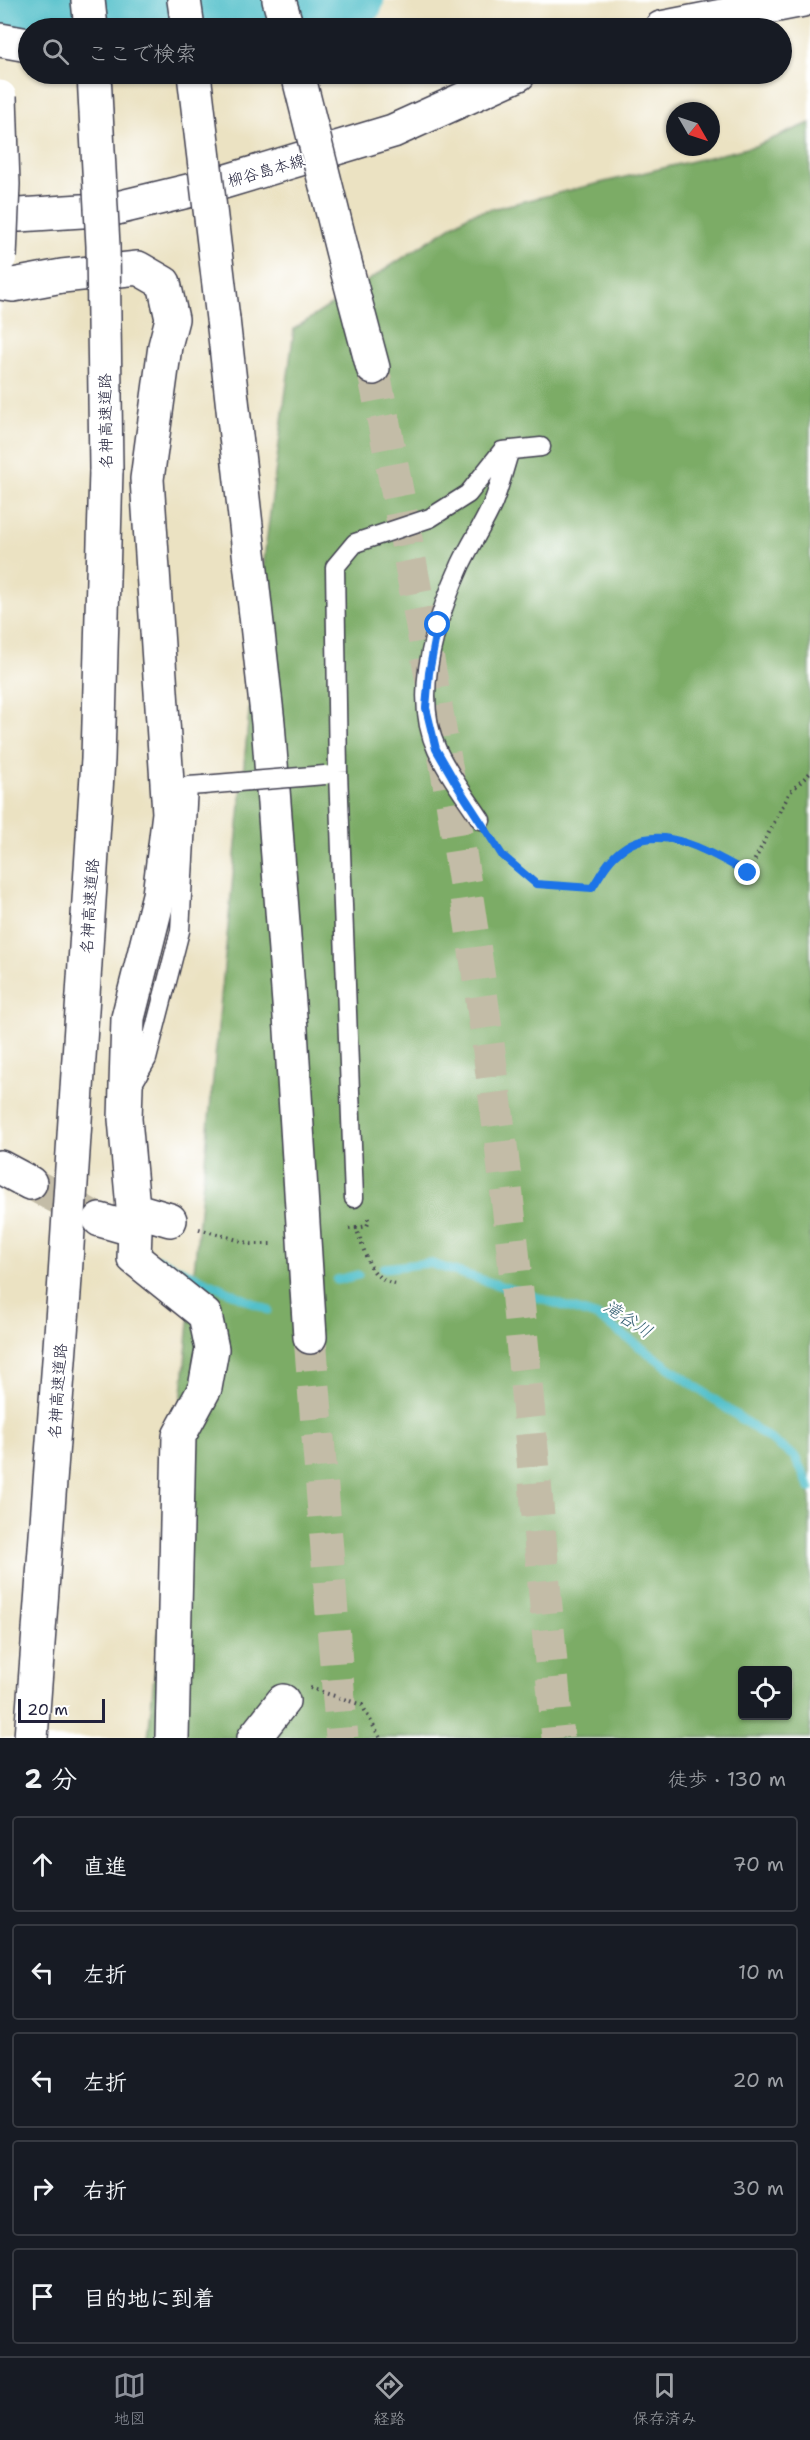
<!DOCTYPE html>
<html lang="ja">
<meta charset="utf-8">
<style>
body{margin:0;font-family:"Shantell Sans","Klee One",sans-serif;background:#20242c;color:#f1f3f6}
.controls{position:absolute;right:18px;bottom:18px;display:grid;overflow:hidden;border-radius:6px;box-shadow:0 2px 4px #0004}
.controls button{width:54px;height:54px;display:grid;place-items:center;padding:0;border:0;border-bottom:2px solid #363941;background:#171b24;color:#f1f3f6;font:30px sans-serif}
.compass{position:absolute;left:666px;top:102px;width:54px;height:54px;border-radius:50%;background:#171b24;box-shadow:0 2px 4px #0004;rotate:129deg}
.scale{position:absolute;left:18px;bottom:15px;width:87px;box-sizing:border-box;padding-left:6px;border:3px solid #22223b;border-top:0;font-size:16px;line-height:21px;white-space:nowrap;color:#22223b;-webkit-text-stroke:4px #fff;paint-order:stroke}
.stop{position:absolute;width:18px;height:18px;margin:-14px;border:4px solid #1a73e8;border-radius:50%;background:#fff}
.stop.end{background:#1a73e8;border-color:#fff;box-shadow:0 2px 6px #0008}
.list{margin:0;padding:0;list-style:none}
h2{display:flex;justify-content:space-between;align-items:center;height:78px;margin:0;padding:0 24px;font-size:26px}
h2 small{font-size:20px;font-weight:400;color:#9ea1a6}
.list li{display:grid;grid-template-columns:39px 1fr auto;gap:18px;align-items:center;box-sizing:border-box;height:96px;margin:0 12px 12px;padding:0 12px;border:2px solid #363941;border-radius:6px}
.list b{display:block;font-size:22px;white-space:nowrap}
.list em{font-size:20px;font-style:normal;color:#9ea1a6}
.icon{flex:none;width:33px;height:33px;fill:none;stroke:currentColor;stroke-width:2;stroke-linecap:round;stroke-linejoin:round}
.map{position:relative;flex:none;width:810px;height:1738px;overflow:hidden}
.search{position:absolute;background:#171b24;box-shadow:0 2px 4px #0004;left:18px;right:18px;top:18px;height:66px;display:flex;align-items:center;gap:15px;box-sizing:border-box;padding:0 21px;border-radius:33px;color:#9ea1a6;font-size:22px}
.sheet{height:618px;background:#171b24}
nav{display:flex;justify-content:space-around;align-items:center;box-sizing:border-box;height:84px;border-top:2px solid #363941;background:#171b24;font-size:16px;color:#9ea1a6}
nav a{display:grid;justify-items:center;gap:3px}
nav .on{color:#8c9099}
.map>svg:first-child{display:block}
</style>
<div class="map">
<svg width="810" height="1738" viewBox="0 0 810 1738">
<rect width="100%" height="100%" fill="#fff"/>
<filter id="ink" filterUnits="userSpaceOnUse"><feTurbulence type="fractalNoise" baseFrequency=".0167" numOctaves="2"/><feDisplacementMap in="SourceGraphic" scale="12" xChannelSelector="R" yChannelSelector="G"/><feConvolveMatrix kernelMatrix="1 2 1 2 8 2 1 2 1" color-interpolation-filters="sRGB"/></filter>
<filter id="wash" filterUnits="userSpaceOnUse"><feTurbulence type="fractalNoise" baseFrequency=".008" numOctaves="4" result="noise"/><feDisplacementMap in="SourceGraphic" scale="24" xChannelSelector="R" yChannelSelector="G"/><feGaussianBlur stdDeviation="1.35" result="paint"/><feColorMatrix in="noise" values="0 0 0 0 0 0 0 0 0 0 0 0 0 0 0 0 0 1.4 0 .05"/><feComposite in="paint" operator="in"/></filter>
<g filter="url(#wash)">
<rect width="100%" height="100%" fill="#ebe2c2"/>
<path fill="#7bac66" stroke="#4e6750" stroke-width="1.5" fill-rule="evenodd" d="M810,123V1738H148L265,551L294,329L470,214L755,146ZM742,1670H788V1716H742Z"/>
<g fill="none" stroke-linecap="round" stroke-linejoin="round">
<path stroke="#52c0ca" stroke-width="9" d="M158,1259L268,1310
M384,1268L429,1263L598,1317L795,1457L810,1488
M337,1280L358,1275"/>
<path stroke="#52c0ca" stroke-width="52" d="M0,3L247,16L325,9L358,0"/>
</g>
</g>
<g filter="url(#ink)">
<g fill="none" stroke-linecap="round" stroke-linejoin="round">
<path stroke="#c3bca7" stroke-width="33" stroke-dasharray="33 16" stroke-linecap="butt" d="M30,1183L92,1216"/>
<path stroke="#c3bca7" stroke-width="33" stroke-dasharray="33 16" stroke-linecap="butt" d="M373,368C426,633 472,901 504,1170C526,1359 540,1549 558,1738
M310,1337L342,1738"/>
<defs>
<path id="service" d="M481,820C466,797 449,776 437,750C411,694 437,617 461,564C471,543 484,524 493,503C500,486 504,468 510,450
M131,1087L147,1059L180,931L188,786L203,785
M354,1198L338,772L335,567L355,543L430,518L468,494L502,451L541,447"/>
<path id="minor" d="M0,40L28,45
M0,283L13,285L62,276L138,268L164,283L172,319L165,346L147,479L169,813L159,895L128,1018L125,1119L135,1230
M0,1167L30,1183
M133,1209L170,1220
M100,1220L135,1230L134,1258L205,1315L212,1349L205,1388L179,1436L172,1738
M254,1738L283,1701"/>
<path id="secondary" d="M661,28L803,0
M0,212L19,215L113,209L217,184L393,131L519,74"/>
<path id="motorway" d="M88,0L91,28
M184,0L188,28
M279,0L287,28
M347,270L373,368
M223,319L268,723L291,1030L310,1337
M31,1738L64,1293L98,759L106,470"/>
</defs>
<use href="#service" stroke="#403f4f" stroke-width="21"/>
<use href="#minor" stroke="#403f4f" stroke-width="36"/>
<use href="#secondary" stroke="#403f4f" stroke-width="36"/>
<use href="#motorway" stroke="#403f4f" stroke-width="36"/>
<path stroke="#403f4f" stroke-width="4" stroke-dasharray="1.5 4.5" stroke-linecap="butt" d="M493,840L502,855L536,884L592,888C598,879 604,869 610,861C650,813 705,851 748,873L790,792L810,773
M356,1228L367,1226L369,1221L366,1215
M199,1229L252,1244H274
M349,1229L356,1228C366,1252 368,1281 397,1284
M310,1688L362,1705L380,1738"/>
<use href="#service" stroke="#fff" stroke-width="18"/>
<use href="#minor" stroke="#fff" stroke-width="33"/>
<use href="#secondary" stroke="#fff" stroke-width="33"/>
<use href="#motorway" stroke="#fff" stroke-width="33"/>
<defs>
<path id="service-bridge" d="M203,785L325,775"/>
<path id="motorway-bridge" d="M94,74L103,246L106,470
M194,74L223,319
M298,74L347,270
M0,97L3,184L0,257"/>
</defs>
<use href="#service-bridge" stroke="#403f4f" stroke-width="21" stroke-linecap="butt"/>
<use href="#motorway-bridge" stroke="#403f4f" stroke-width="36" stroke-linecap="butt"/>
<use href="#service-bridge" stroke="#fff" stroke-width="18"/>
<use href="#motorway-bridge" stroke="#fff" stroke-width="33"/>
</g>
</g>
<g fill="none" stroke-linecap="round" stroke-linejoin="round" filter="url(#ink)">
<path stroke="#1a73e8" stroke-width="8" d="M438,625L429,673L426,708L436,749L458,787L502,855L536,884L592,888C598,879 603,869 610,861C650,813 706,851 748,873"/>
</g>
<g text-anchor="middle" stroke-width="4.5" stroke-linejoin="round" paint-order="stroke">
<g font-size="16" fill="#22223b" stroke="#fff">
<text transform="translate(266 170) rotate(-16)" y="6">柳谷島本線</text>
<text transform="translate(105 421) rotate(-91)" y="6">名神高速道路</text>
<text transform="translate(89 906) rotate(-86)" y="6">名神高速道路</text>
<text transform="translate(57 1391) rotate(-86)" y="6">名神高速道路</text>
</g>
<g font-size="18" font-style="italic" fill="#356174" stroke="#fff">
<text transform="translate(628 1319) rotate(33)" y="6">滝谷川</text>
</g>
</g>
</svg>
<div class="controls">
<button><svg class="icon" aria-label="locate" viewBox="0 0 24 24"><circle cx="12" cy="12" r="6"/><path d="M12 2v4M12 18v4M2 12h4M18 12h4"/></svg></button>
</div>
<svg class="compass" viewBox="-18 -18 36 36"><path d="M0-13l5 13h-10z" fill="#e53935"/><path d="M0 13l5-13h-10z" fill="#9ea1a6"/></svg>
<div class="scale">20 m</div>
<div class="stop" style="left:438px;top:625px"></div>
<div class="stop end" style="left:748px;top:873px"></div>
<div class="search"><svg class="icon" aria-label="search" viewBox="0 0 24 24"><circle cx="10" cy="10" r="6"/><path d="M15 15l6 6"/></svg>ここで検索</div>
</div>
<section class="sheet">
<h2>2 分<small>徒歩 · 130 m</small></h2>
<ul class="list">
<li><svg class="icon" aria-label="ahead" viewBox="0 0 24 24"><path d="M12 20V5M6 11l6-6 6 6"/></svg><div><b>直進</b></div><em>70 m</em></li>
<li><svg class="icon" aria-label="left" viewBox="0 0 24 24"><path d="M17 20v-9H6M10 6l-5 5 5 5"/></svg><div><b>左折</b></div><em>10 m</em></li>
<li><svg class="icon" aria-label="left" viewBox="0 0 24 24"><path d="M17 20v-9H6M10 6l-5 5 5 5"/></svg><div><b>左折</b></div><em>20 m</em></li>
<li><svg class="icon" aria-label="right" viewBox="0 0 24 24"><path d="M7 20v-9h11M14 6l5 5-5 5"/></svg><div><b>右折</b></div><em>30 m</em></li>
<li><svg class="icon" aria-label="arrive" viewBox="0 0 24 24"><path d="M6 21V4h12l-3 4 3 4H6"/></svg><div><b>目的地に到着</b></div></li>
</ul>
</section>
<nav>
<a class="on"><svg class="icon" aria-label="map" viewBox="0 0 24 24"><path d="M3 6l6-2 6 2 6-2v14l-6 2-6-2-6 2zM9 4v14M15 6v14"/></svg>地図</a>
<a><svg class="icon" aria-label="directions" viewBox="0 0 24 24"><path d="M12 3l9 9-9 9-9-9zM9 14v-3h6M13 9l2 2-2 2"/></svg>経路</a>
<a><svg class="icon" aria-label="saved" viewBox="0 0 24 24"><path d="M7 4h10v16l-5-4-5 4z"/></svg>保存済み</a>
</nav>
